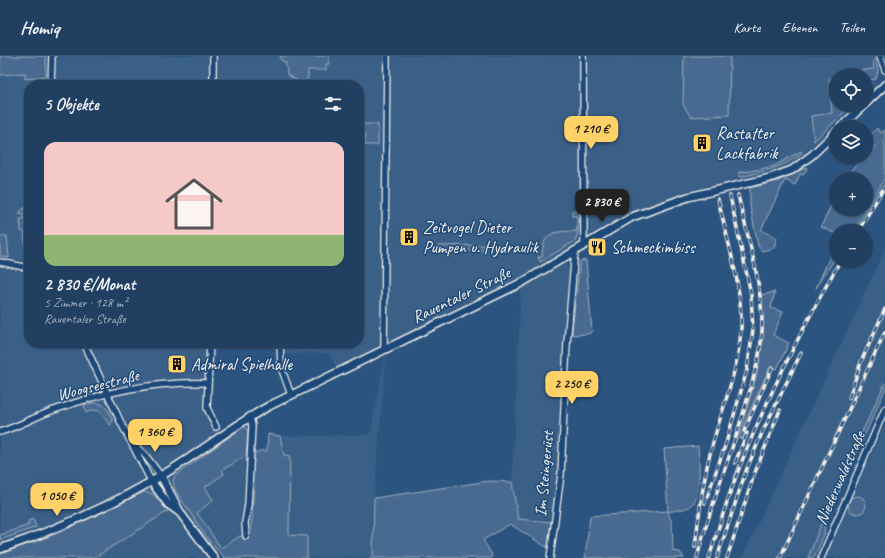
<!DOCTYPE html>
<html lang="de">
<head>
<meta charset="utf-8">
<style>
  body { margin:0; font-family:Caveat,sans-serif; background:#2d4a6a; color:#f1f3f6; height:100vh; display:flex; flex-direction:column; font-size:15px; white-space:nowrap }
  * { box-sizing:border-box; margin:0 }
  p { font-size:13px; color:#a2afbd }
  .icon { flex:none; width:22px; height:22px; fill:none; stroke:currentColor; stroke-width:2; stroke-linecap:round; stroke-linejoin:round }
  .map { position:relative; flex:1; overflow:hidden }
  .panel { position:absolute; left:24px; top:24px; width:340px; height:268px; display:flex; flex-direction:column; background:#213f61; border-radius:16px; box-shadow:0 1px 3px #0004,0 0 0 1px #3e5876 }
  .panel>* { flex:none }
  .fabs { position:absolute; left:829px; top:12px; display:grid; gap:8px }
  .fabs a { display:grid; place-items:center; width:44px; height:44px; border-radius:50%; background:#213f61; box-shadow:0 1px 3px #0004,0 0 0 1px #3e5876; font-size:20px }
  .price { position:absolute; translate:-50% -34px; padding:0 9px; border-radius:8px; background:#ffd166; color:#111; font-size:13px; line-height:26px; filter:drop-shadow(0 1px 2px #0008) }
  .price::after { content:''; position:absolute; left:50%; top:24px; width:12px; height:9px; margin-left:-6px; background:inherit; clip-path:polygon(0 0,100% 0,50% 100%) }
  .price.current { background:#222; color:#fff }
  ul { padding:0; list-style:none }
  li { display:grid; align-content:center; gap:8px; height:212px; padding:0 20px }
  li span { display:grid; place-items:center; height:124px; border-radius:12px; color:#555 }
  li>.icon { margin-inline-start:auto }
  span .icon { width:72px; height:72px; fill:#fffc; stroke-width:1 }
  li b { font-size:17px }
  h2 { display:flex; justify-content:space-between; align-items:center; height:48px; padding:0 20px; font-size:17px }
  header { display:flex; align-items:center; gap:24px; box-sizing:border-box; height:56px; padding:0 20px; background:#213f61; border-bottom:1px solid #3e5876 }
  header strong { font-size:19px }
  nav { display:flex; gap:22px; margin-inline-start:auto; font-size:14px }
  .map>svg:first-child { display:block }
  .built { fill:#3b6088 }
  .green { fill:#496b90; stroke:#9eaebc }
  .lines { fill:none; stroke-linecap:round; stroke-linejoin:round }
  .minor-casing { stroke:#f4f1e8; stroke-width:8 }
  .tertiary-casing { stroke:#f4f1e8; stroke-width:10 }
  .minor { stroke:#1f4a7a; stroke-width:5.5 }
  .tertiary { stroke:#1f4a7a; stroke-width:7 }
  .rail-casing { stroke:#f4f1e8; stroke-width:3.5 }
  .rail { stroke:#1f4a7a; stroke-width:2; stroke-dasharray:6; stroke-linecap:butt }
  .labels { text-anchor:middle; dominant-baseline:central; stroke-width:3; stroke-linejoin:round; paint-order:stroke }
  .poi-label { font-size:17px; fill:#f4f1e8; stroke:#1f4a7a; text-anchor:start }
  .street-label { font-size:17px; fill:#f4f1e8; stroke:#1f4a7a }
</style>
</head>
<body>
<header>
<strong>Homiq</strong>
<nav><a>Karte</a><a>Ebenen</a><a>Teilen</a></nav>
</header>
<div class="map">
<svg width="885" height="502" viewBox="0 0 885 502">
  <rect width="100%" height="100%" fill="#2c5481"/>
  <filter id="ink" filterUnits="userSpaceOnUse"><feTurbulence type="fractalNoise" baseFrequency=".025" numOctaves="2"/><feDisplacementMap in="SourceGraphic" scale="8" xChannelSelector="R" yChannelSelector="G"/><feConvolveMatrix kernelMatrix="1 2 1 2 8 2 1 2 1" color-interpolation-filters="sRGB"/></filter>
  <g filter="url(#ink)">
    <g class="built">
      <polygon points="0,0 46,0 45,29 29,29 29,206 0,200"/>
      <polygon points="56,0 875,0 879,18 872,33 866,39 866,19 836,19 836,49 856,49 810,93 793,107 773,116 687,137 626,160 521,223 337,312 329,297 281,298 281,287 359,287 359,29 55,29"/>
      <polygon points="885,193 885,327 831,442 808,502 742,502"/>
      <polygon points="564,208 568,211 570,215 556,436 551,466 518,463 512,426 521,234 497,244 386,300 374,442 373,501 307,502 307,480 289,480 290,400 284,399 280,380 370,379 385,300 493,245 520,233 560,209"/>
      <polygon points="0,211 29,217 29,287 80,287 103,337 77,343 49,353 0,374"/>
      <polygon points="87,287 209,287 205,352 208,360 220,379 157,419 109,335"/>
      <polygon points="105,342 153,421 75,460 44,473 0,488 0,378 53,356"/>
      <polygon points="252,359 255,371 251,427 254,427 251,476 248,482 240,480 213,498 159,423"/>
      <polygon points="885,369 885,502 826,502 825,500"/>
      <polygon points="155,426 209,502 0,502 0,493"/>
    </g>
    <g class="green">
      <polygon points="0,0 46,0 46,20 25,23 25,17 0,19"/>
      <polygon points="280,0 329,0 329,8 326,8 326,14 308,14 308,22 304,28 287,19 286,7 281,4"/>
      <polygon points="684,0 730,0 729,59 691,61 683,49"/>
      <polygon points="876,3 878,15 876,23 870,24 870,29 866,29 866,19 847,19 847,16 874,13 873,4"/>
      <polygon points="836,22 836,49 852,49 814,85 811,60 832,57 829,23"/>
      <polygon points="359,68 378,68 378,89 365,89 365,78 359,78"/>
      <polygon points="877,72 881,77 885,74 885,121 878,135 854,175 836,175 836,178 821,171 833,145 836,147 836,153 866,153 866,123 856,123 849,116 875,91 867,82"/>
      <path d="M 801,95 L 802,97 C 783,112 762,116 739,121 L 739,116 L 751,115 L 774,110 Z"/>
      <polygon points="807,111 806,115 802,119 800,118 795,129 785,124 761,174 777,182 774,192 762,195 758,190 750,150 750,132 778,125"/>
      <polygon points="25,151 25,155 29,155 29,206 27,206 24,176 21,175 20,163 24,163 24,158 19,157"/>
      <path d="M 572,155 L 579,155 L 578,176 L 575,185 L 540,206 L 538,201 L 542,201 C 543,174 554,176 577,175 L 577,160 L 572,160 Z"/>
      <polygon points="0,180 7,180 9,202 0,200"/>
      <polygon points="836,187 836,201 816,232"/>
      <polygon points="484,189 484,194 438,195 438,190"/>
      <polygon points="586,204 592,276 588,278 573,279 572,275 580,205"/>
      <path d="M 775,236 L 771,252 L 783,256 L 773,279 L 789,287 L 777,313 L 770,311 L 735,387 C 752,335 769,294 761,239 Z"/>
      <polygon points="885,327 885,334 825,468 824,479 814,502 808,502 831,442"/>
      <path d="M 93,347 C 105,346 108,354 113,364 L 110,369 L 100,355 L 92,354 L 86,357 L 84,349 Z"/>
      <polygon points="243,371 245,371 248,375 246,400 222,414 224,418 205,431 213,444 197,457 221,492 240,480 248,482 251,476 254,428 251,427 253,398 259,395 267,395 268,378 280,380 284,399 290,400 289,479 307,480 307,502 225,502 209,485 175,434 173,424 175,420"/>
      <path d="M 698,390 C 699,402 702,441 692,449 C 686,454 676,454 668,456 L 672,467 L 673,495 L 680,496 L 684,502 L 585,502 L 590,460 L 668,455 L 664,393 Z"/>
      <polygon points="489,425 512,426 518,463 551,466 548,492 510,468 483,484 492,499 491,502 369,502 373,501 374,442"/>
      <polygon points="144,436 153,438 168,455 94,502 0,502 0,498 56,478"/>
      <circle cx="857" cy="449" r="9"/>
      <polygon points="33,463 36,471 0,484 0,479 29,469 28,465"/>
    </g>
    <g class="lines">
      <g class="minor-casing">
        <g id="minor">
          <polyline points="583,0 584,188"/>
          <polyline points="880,0 885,14"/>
          <polyline points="51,29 52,0"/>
          <polyline points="213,29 213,0"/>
          <polyline points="0,206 29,212"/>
          <polyline points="84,287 121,367 151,425"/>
          <polyline points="210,287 207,352 216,371"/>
          <polyline points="280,287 281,311 291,339"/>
          <polyline points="384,294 387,0"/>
          <path d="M 0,376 C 20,370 38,359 57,353 C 104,336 157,325 208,327"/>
          <polyline points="134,389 145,399 161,420"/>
          <polyline points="246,480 245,467 248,449 252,370 250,360"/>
          <polyline points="550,502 561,418 567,287 575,194"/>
          <polyline points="821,502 885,353"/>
        </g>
      </g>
      <g class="tertiary-casing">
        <g id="tertiary">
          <polyline points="866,47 885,29"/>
          <polyline points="841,71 864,49"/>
          <polyline points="161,420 181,458 214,502"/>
          <polyline points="151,425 168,448 179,456"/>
          <path d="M 0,493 C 61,472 120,446 174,412 C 206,392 236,368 269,350 L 523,226 L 632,161 L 688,141 L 770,122 L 792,114 L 812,99 L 836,76"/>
        </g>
      </g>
      <use href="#minor" class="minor"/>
      <use href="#tertiary" class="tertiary"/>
      <g class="rail-casing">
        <g id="rail">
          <polyline points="858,175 885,130"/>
          <polyline points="849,342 861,306 885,253"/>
          <polyline points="741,382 772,312"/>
          <polyline points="735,407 747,377"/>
          <polyline points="705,447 726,387 747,314 753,274 751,238 730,140"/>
          <path d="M 695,491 C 699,460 702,428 710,398 C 720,357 738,317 741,274 C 743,232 727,184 718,143"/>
          <path d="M 697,502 C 710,451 730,402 745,351 C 752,326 761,300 762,274 C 763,229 748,183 738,139"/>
          <path d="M 709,502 C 719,471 728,440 740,410 C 768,339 803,271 840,205"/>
          <polyline points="717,502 746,415 762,377 801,297"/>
          <polyline points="727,502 754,419 780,354"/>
          <polyline points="780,502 885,276"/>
        </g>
      </g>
      <use href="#rail" class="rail"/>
    </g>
  </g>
  <defs>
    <g id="building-square" transform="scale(1)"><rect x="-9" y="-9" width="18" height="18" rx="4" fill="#ffd166" stroke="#1f4a7a"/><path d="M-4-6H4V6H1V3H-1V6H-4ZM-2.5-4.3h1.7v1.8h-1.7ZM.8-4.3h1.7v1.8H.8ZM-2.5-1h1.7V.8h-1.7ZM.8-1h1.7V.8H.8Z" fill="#111"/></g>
    <g id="restaurant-square" transform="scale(1)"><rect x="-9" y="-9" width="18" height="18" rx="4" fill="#ffd166" stroke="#1f4a7a"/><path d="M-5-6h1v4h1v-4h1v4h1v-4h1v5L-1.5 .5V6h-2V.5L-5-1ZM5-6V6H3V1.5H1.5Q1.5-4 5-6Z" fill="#111"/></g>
  </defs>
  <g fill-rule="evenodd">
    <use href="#building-square" x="702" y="87"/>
    <use href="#building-square" x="409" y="181"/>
    <use href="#restaurant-square" x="597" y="191"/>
    <use href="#building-square" x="177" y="308"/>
  </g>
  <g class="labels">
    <g class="poi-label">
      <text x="716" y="77">Rastatter<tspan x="716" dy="20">Lackfabrik</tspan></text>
      <text x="423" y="171">Zeitvogel Dieter<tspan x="423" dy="20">Pumpen u. Hydraulik</tspan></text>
      <text x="611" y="191">Schmeckimbiss</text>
      <text x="191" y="308">Admiral Spielhalle</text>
    </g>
    <g class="street-label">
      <text transform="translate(461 239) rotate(-26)">Rauentaler Straße</text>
      <text transform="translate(98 329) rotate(-14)">Woogseestraße</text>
      <text transform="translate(544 418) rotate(-85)">Im Steingerüst</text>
      <text transform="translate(840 422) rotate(-66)">Niederwaldstraße</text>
    </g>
  </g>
</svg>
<div class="fabs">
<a><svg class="icon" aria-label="locate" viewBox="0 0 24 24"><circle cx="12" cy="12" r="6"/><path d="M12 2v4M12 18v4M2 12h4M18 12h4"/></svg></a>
<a><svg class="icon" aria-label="layers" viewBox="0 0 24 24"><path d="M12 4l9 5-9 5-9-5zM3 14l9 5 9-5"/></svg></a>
<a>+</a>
<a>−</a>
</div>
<b class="price" style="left:591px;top:94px">1 210 €</b>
<b class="price current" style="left:602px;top:167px">2 830 €</b>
<b class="price" style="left:572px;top:349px">2 250 €</b>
<b class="price" style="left:155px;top:397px">1 360 €</b>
<b class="price" style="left:57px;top:461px">1 050 €</b>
<section class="panel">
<h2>5 Objekte<svg class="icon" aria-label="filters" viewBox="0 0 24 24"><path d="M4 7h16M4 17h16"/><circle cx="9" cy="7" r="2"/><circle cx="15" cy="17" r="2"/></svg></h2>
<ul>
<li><span style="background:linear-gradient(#f6c9c9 75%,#8fb573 0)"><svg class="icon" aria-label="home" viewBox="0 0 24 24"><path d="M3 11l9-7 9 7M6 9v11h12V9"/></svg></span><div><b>2 830 €/Monat</b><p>5 Zimmer · 128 m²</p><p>Rauentaler Straße</p></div></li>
</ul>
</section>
</div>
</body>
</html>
